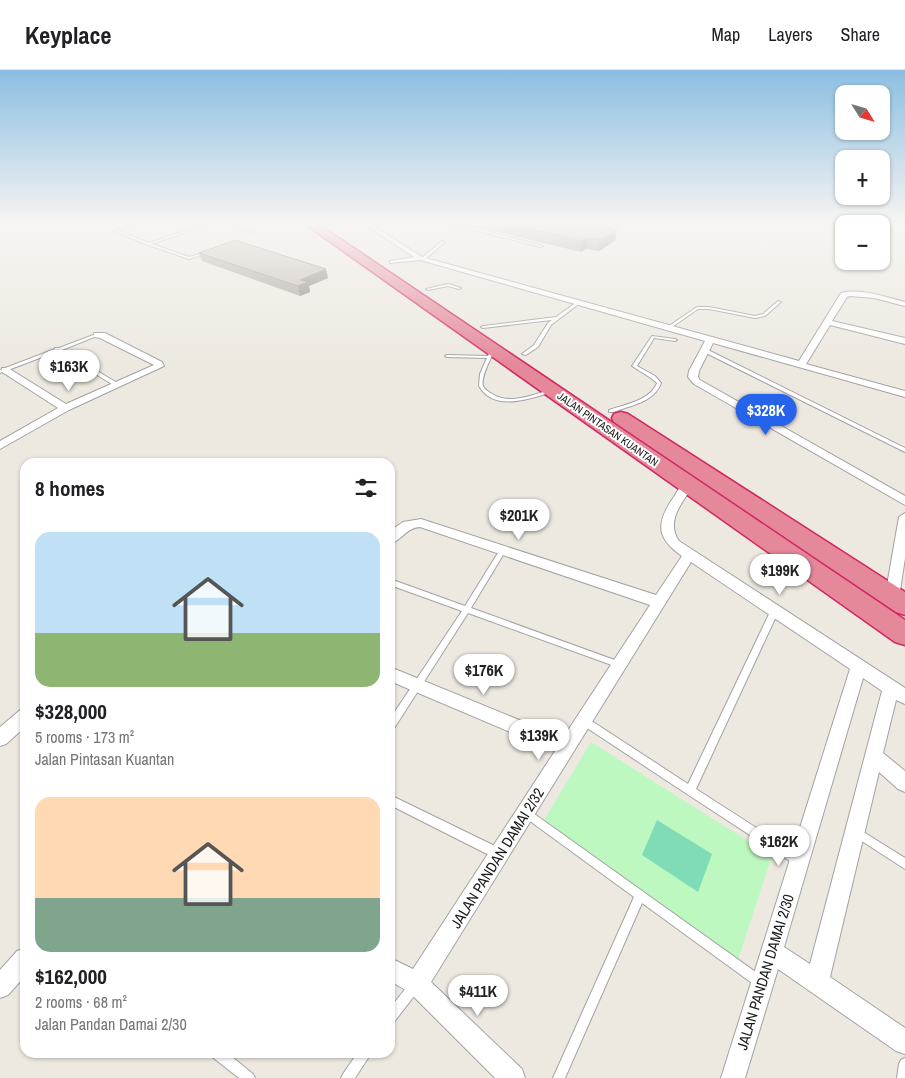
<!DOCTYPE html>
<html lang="en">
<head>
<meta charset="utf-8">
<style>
  body { margin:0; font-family:"Archivo Narrow",sans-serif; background:#f6f6f6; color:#202124; height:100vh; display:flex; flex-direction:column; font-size:19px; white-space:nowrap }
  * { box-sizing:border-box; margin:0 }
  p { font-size:16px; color:#757577 }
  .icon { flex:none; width:28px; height:28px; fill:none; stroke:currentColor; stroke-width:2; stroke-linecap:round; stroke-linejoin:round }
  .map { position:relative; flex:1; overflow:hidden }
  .panel { position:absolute; left:20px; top:388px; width:375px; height:600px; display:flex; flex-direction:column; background:#fff; border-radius:15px; box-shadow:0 1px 4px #0004 }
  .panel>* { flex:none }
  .needle { width:32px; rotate:127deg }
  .fabs { position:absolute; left:835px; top:15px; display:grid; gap:10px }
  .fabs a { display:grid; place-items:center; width:55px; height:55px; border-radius:10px; background:#fff; box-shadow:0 1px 4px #0004; font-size:25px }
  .price { position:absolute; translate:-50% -42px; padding:0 11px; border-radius:18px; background:#fff; color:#222; font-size:16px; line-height:32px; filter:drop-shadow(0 1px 2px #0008) }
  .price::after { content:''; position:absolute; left:50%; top:30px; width:15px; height:11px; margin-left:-8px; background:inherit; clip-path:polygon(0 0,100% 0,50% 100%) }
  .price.current { background:#2563eb; color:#fff }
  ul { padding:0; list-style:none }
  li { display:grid; align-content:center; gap:10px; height:265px; padding:0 15px }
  li span { display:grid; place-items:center; height:155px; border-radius:15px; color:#555 }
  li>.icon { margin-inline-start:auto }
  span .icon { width:90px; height:90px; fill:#fffc; stroke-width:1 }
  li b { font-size:21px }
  h2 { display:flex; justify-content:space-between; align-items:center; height:60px; padding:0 15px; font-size:21px }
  header { display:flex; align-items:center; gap:30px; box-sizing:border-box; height:70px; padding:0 25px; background:#fff; border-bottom:1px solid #e0e0e0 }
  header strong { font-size:24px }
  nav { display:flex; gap:28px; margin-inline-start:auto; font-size:18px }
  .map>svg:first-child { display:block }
  .park { fill:#bdf8c1 }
  .pitch { fill:#7fdcb7 }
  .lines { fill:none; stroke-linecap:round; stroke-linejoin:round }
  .lane-casing { stroke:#a2a2a2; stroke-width:2 }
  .street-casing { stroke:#a2a2a2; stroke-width:2 }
  .highway-casing { stroke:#d22663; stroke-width:3 }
  .lane { fill:#fff; fill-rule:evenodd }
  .street { fill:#fff; fill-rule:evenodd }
  .highway { fill:#e4889a; fill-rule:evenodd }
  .wall { fill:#a69e97 }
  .shaded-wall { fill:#87817b }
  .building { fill:#c1b8b0; stroke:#87817b }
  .labels { text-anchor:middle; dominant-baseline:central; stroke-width:4; stroke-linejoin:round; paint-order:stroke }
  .far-street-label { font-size:11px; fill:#1b1b1b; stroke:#fff }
  .near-street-label { font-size:15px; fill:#1b1b1b; stroke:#fff }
</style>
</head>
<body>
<header>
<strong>Keyplace</strong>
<nav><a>Map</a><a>Layers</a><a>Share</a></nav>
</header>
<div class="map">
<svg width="905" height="1008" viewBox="0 0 905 1008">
  <rect width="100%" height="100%" fill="#ede9e1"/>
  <polygon class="park" points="591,672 772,786 738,890 544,750"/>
  <polygon class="pitch" points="657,750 712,784 698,822 642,785"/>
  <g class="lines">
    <g class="lane-casing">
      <g id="lane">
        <polygon points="134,154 139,154 118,161 149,173 205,154 210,154 152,174 189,187 209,181 211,182 189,189 148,175 113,161"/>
        <polygon points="228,154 232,154 253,162 250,163"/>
        <polygon points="437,154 447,154 470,157 543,176 541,177 470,159"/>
        <polygon points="442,171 445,172 424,190 422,190 422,188"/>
        <polygon points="448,214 461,218 459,219 448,216 428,220 426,219"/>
        <polygon points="778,231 781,232 765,246 755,248 709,239 698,239 669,259 666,258 697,237 709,237 755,246 763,244"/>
        <polygon points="577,232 580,233 551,255 538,277 526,285 522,284 534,275 548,253 552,250 483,258 481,257 483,256 556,247"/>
        <polygon points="96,264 99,265 62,280 119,314 119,316 115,316 58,281 0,303 0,300 55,279 55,278 59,278"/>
        <path d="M 652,266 L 675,269 L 677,270 L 675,271 L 654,268 L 637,296 L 655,306 L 661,313 C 655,332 629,336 613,342 L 609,342 L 609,340 C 624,335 651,330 657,313 L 651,308 L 632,296 Z"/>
        <path d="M 491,278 L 495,279 C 492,287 480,307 483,316 C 485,320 489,322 492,324 C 510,335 532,325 550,320 L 552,321 L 552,322 C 529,329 494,342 479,316 L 480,304 L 487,288 L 447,287 L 445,286 L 447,285 L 488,286 Z"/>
        <polygon points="704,280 708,280 905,378 905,382 704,282"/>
        <polygon points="501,478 505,478 506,480 471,538 623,593 624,595 623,597 620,598 468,543 393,660 390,661 390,649 462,541 390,515 390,509 465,536"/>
        <polygon points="775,537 778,538 779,540 696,719 803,788 804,792 803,796 799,797 687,724 581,654 580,651 581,648 584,647 587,648 688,714 771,540 772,538"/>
        <polygon points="390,725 501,779 502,783 501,787 497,788 493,787 390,735"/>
        <polygon points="526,738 764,908 766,912 764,916 760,918 756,916 642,833 565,1008 553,1008 634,827 523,746 521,743 523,740"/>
        <polygon points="857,758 905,788 905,799 854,766 852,763 854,760"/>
        <polygon points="414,911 418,913 420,917 418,921 394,952 390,954 390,938 410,913"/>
        <polygon points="209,982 226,982 253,1004 255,1008 239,1008 211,986"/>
        <polygon points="358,982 372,982 355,1008 341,1008 343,1004"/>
        <polygon points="905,988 905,1008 897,1008 899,994 901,990"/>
      </g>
    </g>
    <g class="street-casing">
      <g id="street">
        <path d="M 364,154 L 371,154 L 422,187 L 799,291 L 841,223 C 862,218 885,227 905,232 L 905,236 L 874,228 L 850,226 L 847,227 L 832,251 L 905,268 L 905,274 L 830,255 L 806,294 L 905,321 L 905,327 L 713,273 L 699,301 L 698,307 L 700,310 L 905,426 L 905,435 L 694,314 L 688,307 L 689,301 L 705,271 L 420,190 L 390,193 L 390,191 L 414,187 Z"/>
        <polygon points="94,263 105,263 162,292 164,296 69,340 0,379 0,371 58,338 2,302 2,298 8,298 66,334 154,295 100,268 94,267"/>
        <path d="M 688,411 L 694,415 C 683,431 665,451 679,471 L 905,618 L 905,634 L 896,630 L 883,683 L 905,701 L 905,722 L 898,719 L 879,702 L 830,907 L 905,958 L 905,984 L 896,981 L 778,899 L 745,1008 L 721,1008 L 850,599 L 691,492 L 431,912 L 522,999 L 525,1008 L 495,1008 L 409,922 L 390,911 L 390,888 L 413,899 L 555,681 L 390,611 L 390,597 L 563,668 L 650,535 L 420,457 C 406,458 402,470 390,474 L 390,461 L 403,452 L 421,449 L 656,525 L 682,486 C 654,467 657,451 675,425 C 678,420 682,413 688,411 ZM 863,608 L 882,621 L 810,894 L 784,877 Z"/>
        <polygon points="905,443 905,488 899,527 897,531 892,532 887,531 885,527 899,447"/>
        <polygon points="25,638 25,657 6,674 0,676 0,657 19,641"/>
        <polygon points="25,878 25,906 8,925 0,928 0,900 17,881"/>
      </g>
    </g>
    <g class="highway-casing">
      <g id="highway">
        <polygon points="305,154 318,154 905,550 905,575 895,572"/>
        <polygon points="621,342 628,344 905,522 905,545 896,542 614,352 612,348 614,344"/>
      </g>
    </g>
    <use href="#lane" class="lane"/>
    <use href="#street" class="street"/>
    <use href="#highway" class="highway"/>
  </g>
  <g class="wall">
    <polygon points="464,154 589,154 617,160 615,171 599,181 586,179 581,182"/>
    <polygon points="199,183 328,208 309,216 310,222 300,226 202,191"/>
  </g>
  <g class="shaded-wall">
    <polygon points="617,160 615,171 599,181 600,170"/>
    <polygon points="588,168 586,179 581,182 582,171"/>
    <polygon points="326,199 328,208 309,216 310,222 300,226 298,216 300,210"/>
  </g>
  <g class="building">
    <polygon points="510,154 589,154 617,160 600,170 588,168 582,171"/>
    <polygon points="235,170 326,199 300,210 308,212 298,216 199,183"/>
  </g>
  <linearGradient id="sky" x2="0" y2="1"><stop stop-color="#8bbee2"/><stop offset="0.52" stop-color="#f7f5f2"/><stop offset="1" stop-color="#f7f5f2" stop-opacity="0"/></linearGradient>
  <rect width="905" height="295" fill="url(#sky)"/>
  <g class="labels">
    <g class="far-street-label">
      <text transform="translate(608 359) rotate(35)">JALAN PINTASAN KUANTAN</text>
    </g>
    <g class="near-street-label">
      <text transform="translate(497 788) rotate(-58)">JALAN PANDAN DAMAI 2/32</text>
      <text transform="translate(765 902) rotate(-73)">JALAN PANDAN DAMAI 2/30</text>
    </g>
  </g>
</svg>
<div class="fabs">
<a><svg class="needle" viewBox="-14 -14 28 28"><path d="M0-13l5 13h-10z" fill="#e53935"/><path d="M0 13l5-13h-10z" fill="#757577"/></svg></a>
<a>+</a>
<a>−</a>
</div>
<b class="price" style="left:69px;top:322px">$163K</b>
<b class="price current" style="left:766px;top:366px">$328K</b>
<b class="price" style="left:519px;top:471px">$201K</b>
<b class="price" style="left:780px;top:526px">$199K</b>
<b class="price" style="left:484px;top:626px">$176K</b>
<b class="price" style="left:539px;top:691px">$139K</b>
<b class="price" style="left:779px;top:797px">$162K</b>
<b class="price" style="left:478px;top:947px">$411K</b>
<section class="panel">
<h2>8 homes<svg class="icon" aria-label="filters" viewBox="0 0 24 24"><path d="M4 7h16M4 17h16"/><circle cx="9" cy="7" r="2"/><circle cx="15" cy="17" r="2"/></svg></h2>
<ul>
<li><span style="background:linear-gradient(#bfe0f5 65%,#8fb573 0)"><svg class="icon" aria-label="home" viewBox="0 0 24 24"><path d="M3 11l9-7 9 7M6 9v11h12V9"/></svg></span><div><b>$328,000</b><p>5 rooms · 173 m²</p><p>Jalan Pintasan Kuantan</p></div></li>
<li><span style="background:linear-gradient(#ffd9b3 65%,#7fa58c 0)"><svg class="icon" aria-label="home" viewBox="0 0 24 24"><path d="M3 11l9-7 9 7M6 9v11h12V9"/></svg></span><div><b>$162,000</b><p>2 rooms · 68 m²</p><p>Jalan Pandan Damai 2/30</p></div></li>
</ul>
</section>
</div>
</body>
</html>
